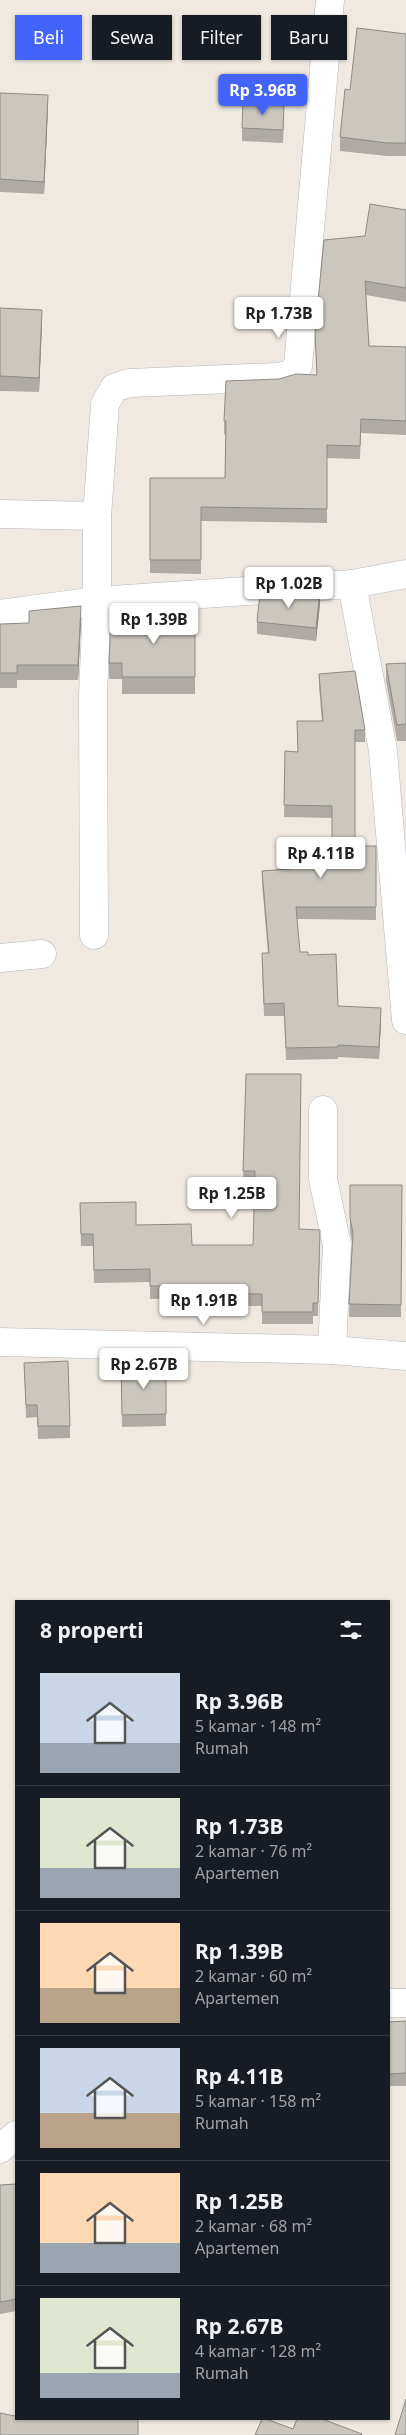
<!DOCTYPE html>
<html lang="id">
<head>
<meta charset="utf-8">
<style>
  body { margin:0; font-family:"Noto Sans",sans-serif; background:#20242c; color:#f1f3f6; height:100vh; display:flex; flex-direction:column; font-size:19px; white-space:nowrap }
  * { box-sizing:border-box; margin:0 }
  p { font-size:16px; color:#9ea1a6 }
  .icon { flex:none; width:28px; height:28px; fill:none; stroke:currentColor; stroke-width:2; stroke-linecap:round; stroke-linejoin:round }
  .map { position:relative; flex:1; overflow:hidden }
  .sheet { position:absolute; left:15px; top:1600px; width:375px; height:820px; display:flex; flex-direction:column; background:#171b24; border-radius:0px; box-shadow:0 1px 4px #0004 }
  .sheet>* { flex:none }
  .guide { position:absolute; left:15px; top:15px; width:376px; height:45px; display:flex; gap:10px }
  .price { position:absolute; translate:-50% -42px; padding:0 11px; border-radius:5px; background:#fff; color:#222; font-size:16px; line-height:32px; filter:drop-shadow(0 1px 2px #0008) }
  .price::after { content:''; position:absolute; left:50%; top:30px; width:15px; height:11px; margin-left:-8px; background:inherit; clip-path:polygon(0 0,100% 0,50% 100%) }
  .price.active { background:#4264fb; color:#fff }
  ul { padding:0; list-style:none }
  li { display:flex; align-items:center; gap:15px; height:125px; padding:0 25px }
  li+li { border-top:1px solid #363941 }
  li span { display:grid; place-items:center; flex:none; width:140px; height:100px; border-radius:0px; color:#555 }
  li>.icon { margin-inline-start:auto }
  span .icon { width:60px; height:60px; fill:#fffc; stroke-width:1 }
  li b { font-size:21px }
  h2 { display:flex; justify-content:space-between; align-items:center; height:60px; padding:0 25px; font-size:21px }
  .chip { padding:0 18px; border-radius:0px; background:#171b24; box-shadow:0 1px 4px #0004; font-size:18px; line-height:45px }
  .chip.active { background:#4264fb; color:#fff }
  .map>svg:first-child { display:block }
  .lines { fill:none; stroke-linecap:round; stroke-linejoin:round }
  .minor-casing { stroke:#b4b7c1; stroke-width:29 }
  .minor { stroke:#fff; stroke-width:28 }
  .wall { fill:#afaba4 }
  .shaded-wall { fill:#8e8b86 }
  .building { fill:#cbc7bf; stroke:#8e8b86 }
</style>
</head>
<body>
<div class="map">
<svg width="406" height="2435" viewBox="0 0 406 2435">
  <rect width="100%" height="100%" fill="#efe9e1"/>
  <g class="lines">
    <g class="minor-casing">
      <g id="minor">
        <polyline points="0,514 97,516 97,601 352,584 406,574"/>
        <polyline points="97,516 105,404 114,388 129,383 278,377 290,374 298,366 330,0"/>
        <polyline points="352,584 383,751 406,1020"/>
        <polyline points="0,614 97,601 93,695 94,935"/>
        <polyline points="0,958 42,954"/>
        <polyline points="323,1110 323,1179 337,1245 332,1350"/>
        <polyline points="0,1342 332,1350 406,1356"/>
        <polyline points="389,2003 406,2003"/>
        <polyline points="0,2149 16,2135"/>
      </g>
    </g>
    <use href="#minor" class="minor"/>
  </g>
  <g class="wall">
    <polygon points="406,34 406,156 387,156 340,151 340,137 350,90"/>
    <polygon points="0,93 48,107 44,194 0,192"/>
    <polygon points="284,116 283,143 242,141 242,128"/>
    <polygon points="406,210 406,302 366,295 369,346 406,347 406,435 361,433 360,459 327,458 327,523 201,521 201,574 150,573 150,478 225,478 226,435 224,434 224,421 279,379 317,375 315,333 365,236"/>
    <polygon points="0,308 42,324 39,392 0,391"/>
    <polygon points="320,604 316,641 257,634 257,622"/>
    <polygon points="195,614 195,694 122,694 122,679 109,679 109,663"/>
    <polygon points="81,621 78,680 17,680 17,688 0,688 0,624"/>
    <polygon points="406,663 406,741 397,741 386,681 386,664"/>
    <polygon points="319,674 365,730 365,742 355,742 355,846 376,846 376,920 297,919 300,952 308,955 338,1006 381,1021 379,1059 338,1057 338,1059 286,1060 284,1016 264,1016 262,965 268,953 262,883 262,871 301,868 301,856 332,855 332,818 284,817 285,751 298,752 322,721 319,686"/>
    <polygon points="246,1074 299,1229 320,1243 318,1316 313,1316 313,1324 262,1324 262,1306 208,1306 208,1298 150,1299 150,1282 94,1283 93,1246 81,1246 80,1203 136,1225 192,1245 253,1245 255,1183 243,1183"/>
    <polygon points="350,1185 402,1185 401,1317 349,1317 352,1243 350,1230"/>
    <polygon points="24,1363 70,1426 70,1438 38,1439 37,1417 26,1418"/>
    <polygon points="166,1365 166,1426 122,1427 121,1366"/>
    <polygon points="406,2021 406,2086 389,2086 389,2022"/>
    <polygon points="16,2184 16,2311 0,2314 0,2185"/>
  </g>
  <g class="shaded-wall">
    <polygon points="48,95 48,107 44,194 44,182"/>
    <polygon points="42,310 42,324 39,392 39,378"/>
    <polygon points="320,591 320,604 316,641 316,628"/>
    <polygon points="81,606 81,621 78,680 78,665"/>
    <polygon points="381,1008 381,1021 379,1059 379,1047"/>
  </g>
  <g class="building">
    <polygon points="357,28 406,34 406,143 387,143 340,137 345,89 350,90"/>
    <polygon points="0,93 48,95 44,182 0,179"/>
    <polygon points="243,102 284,104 283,130 242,128"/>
    <polygon points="370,204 406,210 406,288 365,281 369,346 406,347 406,421 361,419 360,446 327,445 327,509 201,507 201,560 150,560 150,478 225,478 226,421 224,421 226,381 279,379 296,374 317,375 315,333 324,240 365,236"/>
    <polygon points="0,308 42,310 39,378 0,376"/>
    <polygon points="320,591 316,628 257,622 260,593"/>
    <polygon points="81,606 78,665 17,665 17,673 0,673 0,624 29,623 29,611"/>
    <polygon points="111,614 195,614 195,677 122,677 122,663 109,663"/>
    <polygon points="406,663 406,724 397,725 386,664"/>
    <polygon points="355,671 365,730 355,730 355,846 376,846 376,907 296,907 300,952 308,952 308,955 336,954 338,1006 381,1008 379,1047 338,1045 338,1047 286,1048 284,1003 264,1004 262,953 269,953 262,871 302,868 301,856 332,855 332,806 284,805 285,751 298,752 297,721 323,721 319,674"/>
    <polygon points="246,1074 301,1074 299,1229 320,1230 318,1303 313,1303 313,1312 262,1312 262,1294 208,1293 208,1286 150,1286 150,1269 94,1270 93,1234 81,1234 80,1203 136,1202 136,1225 191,1224 192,1245 253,1245 255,1171 243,1171"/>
    <polygon points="350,1185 402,1185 401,1305 349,1304 353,1233 350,1218"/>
    <polygon points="68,1361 70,1426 38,1426 37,1405 26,1405 24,1363"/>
    <polygon points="166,1365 166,1414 122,1415 121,1366"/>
    <polygon points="406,2021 406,2073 389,2074 389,2022"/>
    <polygon points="16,2184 16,2299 0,2302 0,2185"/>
    <polygon points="406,2399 406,2435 395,2435"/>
    <polygon points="16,2411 16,2419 138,2419 138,2435 0,2435 0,2413 15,2416"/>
    <polygon points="262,2419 266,2419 293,2429 297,2419 322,2419 362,2434 361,2435 255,2435"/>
  </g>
</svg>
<b class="price active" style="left:263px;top:116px">Rp 3.96B</b>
<b class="price" style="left:279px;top:339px">Rp 1.73B</b>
<b class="price" style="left:289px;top:609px">Rp 1.02B</b>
<b class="price" style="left:154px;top:645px">Rp 1.39B</b>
<b class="price" style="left:321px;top:879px">Rp 4.11B</b>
<b class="price" style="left:232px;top:1219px">Rp 1.25B</b>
<b class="price" style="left:204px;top:1326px">Rp 1.91B</b>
<b class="price" style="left:144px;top:1390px">Rp 2.67B</b>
<div class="guide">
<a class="chip active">Beli</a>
<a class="chip">Sewa</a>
<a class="chip">Filter</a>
<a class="chip">Baru</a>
</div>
<section class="sheet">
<h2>8 properti<svg class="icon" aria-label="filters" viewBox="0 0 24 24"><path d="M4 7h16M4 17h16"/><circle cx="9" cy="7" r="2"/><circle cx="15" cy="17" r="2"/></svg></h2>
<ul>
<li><span style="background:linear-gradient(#c9d6e8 70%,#9aa5b1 0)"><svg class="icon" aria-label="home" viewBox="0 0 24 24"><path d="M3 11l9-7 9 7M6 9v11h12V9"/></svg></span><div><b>Rp 3.96B</b><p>5 kamar · 148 m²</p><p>Rumah</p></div></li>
<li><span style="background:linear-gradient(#dfe7d0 70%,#9aa5b1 0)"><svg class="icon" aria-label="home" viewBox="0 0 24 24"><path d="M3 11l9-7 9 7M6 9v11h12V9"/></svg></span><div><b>Rp 1.73B</b><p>2 kamar · 76 m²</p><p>Apartemen</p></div></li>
<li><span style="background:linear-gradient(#ffd9b3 65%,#b9a48a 0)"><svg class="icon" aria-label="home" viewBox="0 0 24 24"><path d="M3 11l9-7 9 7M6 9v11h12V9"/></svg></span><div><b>Rp 1.39B</b><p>2 kamar · 60 m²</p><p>Apartemen</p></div></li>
<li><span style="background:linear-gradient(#c9d6e8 65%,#b9a48a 0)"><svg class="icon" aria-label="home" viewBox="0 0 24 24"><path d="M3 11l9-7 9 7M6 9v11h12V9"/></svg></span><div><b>Rp 4.11B</b><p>5 kamar · 158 m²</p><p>Rumah</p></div></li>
<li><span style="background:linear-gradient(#ffd9b3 70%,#9aa5b1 0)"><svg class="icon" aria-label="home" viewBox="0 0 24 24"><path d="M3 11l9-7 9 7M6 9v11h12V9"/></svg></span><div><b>Rp 1.25B</b><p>2 kamar · 68 m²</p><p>Apartemen</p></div></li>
<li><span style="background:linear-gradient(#dfe7d0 75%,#9aa5b1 0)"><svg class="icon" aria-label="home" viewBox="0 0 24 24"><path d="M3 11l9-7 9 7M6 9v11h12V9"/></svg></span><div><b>Rp 2.67B</b><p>4 kamar · 128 m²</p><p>Rumah</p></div></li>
</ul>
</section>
</div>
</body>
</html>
